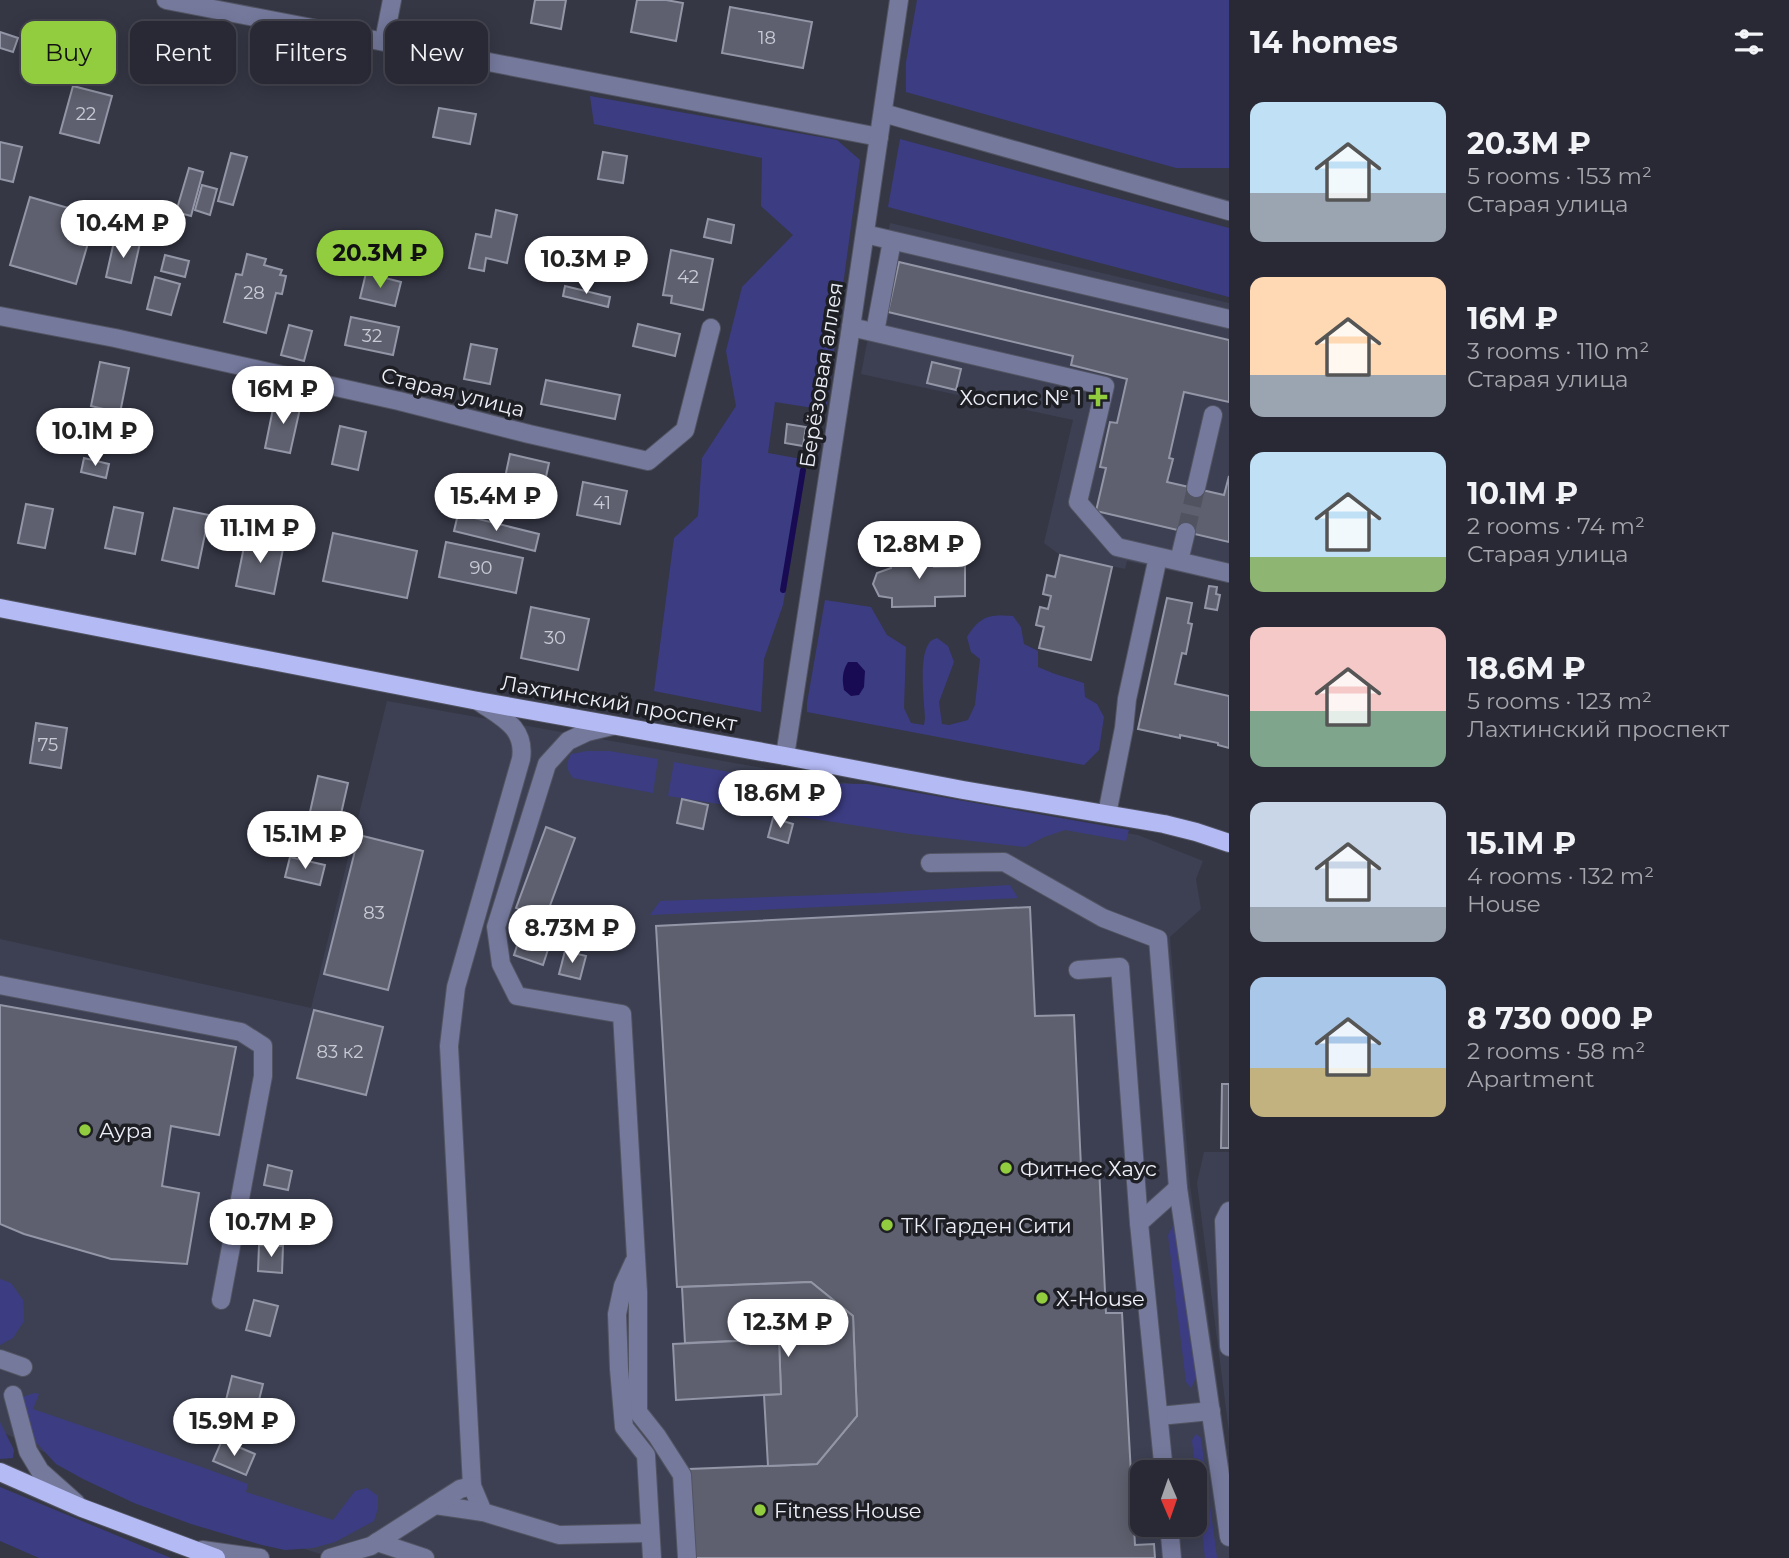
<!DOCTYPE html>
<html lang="en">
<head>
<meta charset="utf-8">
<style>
  body { margin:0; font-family:Montserrat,sans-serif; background:#343540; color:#f1f3f6; height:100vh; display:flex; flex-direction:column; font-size:26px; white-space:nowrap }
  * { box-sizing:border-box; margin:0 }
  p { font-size:23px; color:#a5a6ac }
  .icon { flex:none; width:38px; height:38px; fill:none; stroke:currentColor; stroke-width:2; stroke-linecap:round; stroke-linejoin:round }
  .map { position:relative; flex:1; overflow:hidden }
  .details { display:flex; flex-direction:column; background:#282934; width:560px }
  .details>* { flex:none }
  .guide { position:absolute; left:21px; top:21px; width:665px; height:63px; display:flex; gap:14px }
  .needle { width:46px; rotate:178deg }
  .buttons { position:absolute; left:1130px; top:1460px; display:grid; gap:14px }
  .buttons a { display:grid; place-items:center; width:77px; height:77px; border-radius:14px; background:#282934; box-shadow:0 4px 18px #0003,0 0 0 2px #44454f; font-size:35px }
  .price { position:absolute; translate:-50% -60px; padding:0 16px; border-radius:24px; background:#fff; color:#222; font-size:23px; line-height:46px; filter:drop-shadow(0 2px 4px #0008) }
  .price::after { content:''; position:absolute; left:50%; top:42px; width:21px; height:16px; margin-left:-10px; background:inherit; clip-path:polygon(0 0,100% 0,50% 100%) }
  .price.current { background:#92cd3f; color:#111 }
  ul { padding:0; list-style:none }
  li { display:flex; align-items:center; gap:21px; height:175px; padding:0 21px }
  li span { display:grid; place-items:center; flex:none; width:196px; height:140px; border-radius:14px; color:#555 }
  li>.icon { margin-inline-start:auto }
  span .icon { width:84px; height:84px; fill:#fffc; stroke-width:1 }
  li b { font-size:30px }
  h2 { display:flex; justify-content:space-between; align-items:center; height:84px; padding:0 21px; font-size:30px }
  .chip { padding:0 24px; border-radius:14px; background:#282934; box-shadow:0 4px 18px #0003,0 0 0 2px #44454f; font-size:24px; line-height:63px }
  .chip.current { background:#92cd3f; color:#111 }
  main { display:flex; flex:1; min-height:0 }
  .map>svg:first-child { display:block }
  .built { fill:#3d4053; fill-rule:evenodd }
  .green { fill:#3c3c83 }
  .water { fill:#180b53 }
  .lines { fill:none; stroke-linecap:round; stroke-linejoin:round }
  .stream { stroke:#180b53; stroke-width:6 }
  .building { fill:#5e606f; stroke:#9396a6; stroke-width:2 }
  .minor-tunnel { stroke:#515360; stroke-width:18; stroke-dasharray:18 9; stroke-linecap:butt }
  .minor-casing { stroke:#525462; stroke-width:20 }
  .major-casing { stroke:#525462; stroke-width:20 }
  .minor { stroke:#75799c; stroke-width:18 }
  .major { stroke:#b4baf4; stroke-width:18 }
  .poi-dot { fill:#92cd3f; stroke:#1e1f25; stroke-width:2.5 }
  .labels { text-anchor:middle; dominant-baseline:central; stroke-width:7; stroke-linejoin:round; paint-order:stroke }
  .number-label { font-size:18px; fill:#c9cbd6 }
  .street-label { font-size:21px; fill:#edeff8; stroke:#1e1f25 }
  .poi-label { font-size:21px; fill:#edeff8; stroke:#1e1f25; text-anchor:start }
</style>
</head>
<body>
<main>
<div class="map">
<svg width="1229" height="1558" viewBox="0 0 1229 1558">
  <rect width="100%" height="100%" fill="#353745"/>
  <g class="built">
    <polygon points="890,223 1229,303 1229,583 1127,561 1125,569 1060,555 1044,543 1073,420 861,374"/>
    <path d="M 387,701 L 1138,835 L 1203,861 L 1196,879 L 1201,909 L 1170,937 L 1190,1185 L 1229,1468 L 1229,1558 L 333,1558 L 137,1496 L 0,1431 L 0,939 L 311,1008 ZM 1143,1472 L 1195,1472 L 1195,1524 L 1143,1524 Z"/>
    <polygon points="1204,1152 1229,1152 1229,1432 1197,1183"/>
  </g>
  <g class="green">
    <polygon points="917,0 1229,0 1229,168 1176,168 906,92 906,62"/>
    <polygon points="590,96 837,140 860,160 826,410 775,402 768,453 807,460 783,605 764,659 761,712 654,691 674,538 698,516 702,458 736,406 726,351 742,287 793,235 761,206 762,158 594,124"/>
    <polygon points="900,139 1229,228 1229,297 888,207"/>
    <path d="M 825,600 L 871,607 L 887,635 L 906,647 L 904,708 L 911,723 L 924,725 L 925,718 C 924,701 919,659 928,645 C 931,640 932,640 937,638 L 948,646 L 954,662 L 939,702 L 942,724 L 949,725 L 968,720 L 975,705 L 980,659 L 971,652 L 967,637 C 980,616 989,614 1013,616 L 1021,627 L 1024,644 L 1038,651 L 1038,667 L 1055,674 L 1084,683 L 1085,697 L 1097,704 L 1104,717 L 1099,750 L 1084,765 L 807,712 L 807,703 Z"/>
    <path d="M 587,751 L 609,751 L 658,759 L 653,793 L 573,778 C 566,769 566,764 571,754 Z"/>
    <polygon points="674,762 791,783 867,784 1129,830 1126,841 1065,830 1044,837 1025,847 910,834 668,796"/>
    <polygon points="1010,885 1018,898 650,915 660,901 875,893"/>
    <polygon points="1173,1226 1178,1233 1196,1378 1191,1388 1186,1382 1168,1235"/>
    <polygon points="0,1279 11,1283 23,1300 24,1321 13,1338 0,1345"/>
    <polygon points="35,1393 39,1394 33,1409 196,1465 248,1484 246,1492 333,1520 355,1491 367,1488 378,1496 378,1508 374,1521 335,1542 313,1548 285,1550 262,1545 191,1524 134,1503 83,1479 56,1464 34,1440 20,1401 25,1396"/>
    <polygon points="0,1422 14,1450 13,1458 0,1459"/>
    <polygon points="1196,1434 1201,1438 1217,1558 1205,1558 1192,1440"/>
    <polygon points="0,1487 171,1558 39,1558 0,1541"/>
  </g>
  <path class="water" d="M 848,662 L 857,662 L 865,671 L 864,687 L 859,695 L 851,696 L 844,690 C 842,679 842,672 848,662 Z"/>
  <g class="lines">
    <polyline class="stream" points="783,590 803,470"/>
  </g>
  <g class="building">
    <polygon points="535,0 566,0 561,29 531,23"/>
    <polygon points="637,0 666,0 683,3 676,41 631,32"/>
    <polygon points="730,7 812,22 803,68 722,53"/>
    <polygon points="0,32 18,38 13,52 0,48"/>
    <polygon points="73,86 112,96 99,143 60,133"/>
    <polygon points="439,108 476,114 470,144 433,137"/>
    <polygon points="0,142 22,147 13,182 0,179"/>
    <polygon points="603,152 627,156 623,183 598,179"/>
    <polygon points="231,153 247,157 233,205 218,201"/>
    <polygon points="189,168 203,172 191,216 176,212"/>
    <polygon points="202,185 217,189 210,215 195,210"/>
    <polygon points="30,197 96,216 76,284 10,265"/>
    <polygon points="496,210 517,215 507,263 486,258 484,271 469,268 476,234 491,237"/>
    <polygon points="708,219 734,225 731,243 704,237"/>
    <polygon points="115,237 140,243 131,283 106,277"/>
    <polygon points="671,250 713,259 703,310 671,303 672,296 663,295"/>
    <polygon points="247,254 266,259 264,265 282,270 280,275 286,276 282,294 276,293 266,333 224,322 236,274 242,275"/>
    <polygon points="165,255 189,261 185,277 161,271"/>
    <polygon points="899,262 1229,340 1229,402 1184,392 1169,458 1173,459 1167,482 1224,495 1229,476 1229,542 1096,511 1106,468 1100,467 1110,422 1117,423 1127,379 1071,365 1073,356 888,312"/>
    <polygon points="366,273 401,282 395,306 360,298"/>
    <polygon points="155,277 180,284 171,315 147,309"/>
    <polygon points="565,286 610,297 608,307 563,296"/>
    <polygon points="351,317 399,327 393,355 345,345"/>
    <polygon points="638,324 680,334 675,356 633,346"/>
    <polygon points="289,325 312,331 304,361 281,355"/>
    <polygon points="471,344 497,349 490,384 464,379"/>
    <polygon points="100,362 129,368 120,413 91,406"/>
    <polygon points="932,362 961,369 956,390 927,383"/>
    <polygon points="546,380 620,395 615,419 541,404"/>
    <polygon points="275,399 301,404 290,453 265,448"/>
    <polygon points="787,424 806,427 803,446 785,443"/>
    <polygon points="340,426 366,432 358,470 332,464"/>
    <polygon points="510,454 549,463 542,495 503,487"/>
    <polygon points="84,458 109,464 106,478 81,472"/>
    <polygon points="583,482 627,491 620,524 577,515"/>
    <polygon points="26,504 53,509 45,548 18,543"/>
    <polygon points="114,507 143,513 135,554 105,548"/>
    <polygon points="174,508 209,515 198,568 162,560"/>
    <polygon points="458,514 539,534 535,551 454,531"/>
    <polygon points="333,533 417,551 407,598 323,581"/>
    <polygon points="246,537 284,544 274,594 236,586"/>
    <polygon points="446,542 523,558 516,593 439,577"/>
    <polygon points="933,554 934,567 965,566 965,596 935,597 935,606 892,607 892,598 879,596 873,584 877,573 891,568 890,556"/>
    <polygon points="1060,555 1112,567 1091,660 1039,648 1044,627 1036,625 1040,607 1048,609 1051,596 1043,594 1047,575 1055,577"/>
    <polygon points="1209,586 1217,587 1216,594 1220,595 1217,610 1205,608"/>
    <polygon points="1167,598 1192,603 1188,623 1192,624 1186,654 1182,653 1175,684 1229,696 1229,748 1218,745 1218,743 1180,735 1180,738 1138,729"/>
    <polygon points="531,607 589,619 578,670 521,658"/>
    <polygon points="36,723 67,728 61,768 30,763"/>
    <polygon points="318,776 348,783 336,836 306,830"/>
    <polygon points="682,799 708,805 703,829 677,823"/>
    <polygon points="773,818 793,824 788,843 768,837"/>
    <polygon points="546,827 575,838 545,919 516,908"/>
    <polygon points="359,835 423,851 388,990 324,974"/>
    <polygon points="290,857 325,865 320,885 285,877"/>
    <polygon points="1030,907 1035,1016 1074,1015 1081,1167 1099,1167 1106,1313 1122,1313 1135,1545 1154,1544 1155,1558 693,1558 689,1469 817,1464 857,1416 853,1316 811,1282 677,1287 656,926"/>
    <polygon points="524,924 553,934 543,965 514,955"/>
    <polygon points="565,951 586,956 580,979 559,974"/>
    <polygon points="0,1005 236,1047 219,1135 171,1126 162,1186 199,1193 187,1264 111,1259 24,1234 0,1224"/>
    <polygon points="314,1010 383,1027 366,1095 297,1078"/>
    <polygon points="1222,1084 1229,1084 1229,1148 1221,1148"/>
    <polygon points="268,1165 292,1171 288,1190 264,1185"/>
    <polygon points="257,1205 290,1208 287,1235 254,1232"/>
    <polygon points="259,1245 283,1246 282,1273 258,1271"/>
    <polygon points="811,1282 853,1316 857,1416 817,1464 768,1466 764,1395 781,1394 779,1339 685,1343 682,1287"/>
    <polygon points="254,1300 278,1306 270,1336 246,1330"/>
    <polygon points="779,1339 781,1394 676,1400 673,1344"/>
    <polygon points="232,1376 263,1384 257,1408 226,1400"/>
    <polygon points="228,1404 264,1414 259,1433 223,1422"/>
    <polygon points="222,1440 255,1454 246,1475 213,1461"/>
  </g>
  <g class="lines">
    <polyline class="minor-tunnel" points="1186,532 1196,488"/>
    <g class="minor-casing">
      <g id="minor">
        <polyline points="166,0 879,137"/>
        <polyline points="384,41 392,0"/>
        <polyline points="883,113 1229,211"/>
        <polyline points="865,234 1229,319"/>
        <polyline points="0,316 115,338 399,401 529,434 648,461 685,430 711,328"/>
        <polyline points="851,327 1105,386 1078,502 1117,547 1229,573"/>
        <polyline points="875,332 892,241"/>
        <polyline points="1196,488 1213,415"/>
        <polyline points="1179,561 1186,532"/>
        <path d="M 478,701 C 501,717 526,727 521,759 L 456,987 L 449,1046 L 472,1486 L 483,1512 L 559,1535 L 650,1533"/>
        <polyline points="612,726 587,732 568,741 547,764 496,927 501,964 517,996 622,1014 638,1292 638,1412 657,1436 682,1475 687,1558"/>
        <polyline points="785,756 851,327 899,0"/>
        <polyline points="1107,814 1124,728 1127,699 1158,557"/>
        <polyline points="930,863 1004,862 1103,918 1158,939 1178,1188 1229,1537"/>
        <polyline points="1078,970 1120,967 1139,1223"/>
        <polyline points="0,985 241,1032 263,1046 263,1076 221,1300"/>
        <polyline points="1229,1211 1224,1221 1229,1347"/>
        <polyline points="634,1262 623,1286 617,1314 619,1369 624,1427 646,1455 652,1558"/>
        <polyline points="0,1359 23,1367"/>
        <polyline points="13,1395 28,1451 40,1471 76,1503"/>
        <polyline points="1159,1416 1211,1411"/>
        <polyline points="1164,1472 1139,1223 1178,1188"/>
        <polyline points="435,1505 483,1512"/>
        <polyline points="1169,1524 1172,1558"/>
        <polyline points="377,1542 425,1558"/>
        <polyline points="202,1550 260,1558"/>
        <polyline points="330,1558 371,1546 460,1489 472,1486"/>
      </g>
    </g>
    <g class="major-casing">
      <g id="major">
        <polyline points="0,608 478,701 785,756 963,790 1164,824 1196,832 1229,843"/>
        <polyline points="0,1472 82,1508 216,1558"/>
      </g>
    </g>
    <use href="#minor" class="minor"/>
    <use href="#major" class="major"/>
  </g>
  <g class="poi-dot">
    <path d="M1094.5 386.5h7v7h7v7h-7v7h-7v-7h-7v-7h7z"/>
    <circle cx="85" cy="1130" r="7"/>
    <circle cx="1006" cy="1168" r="7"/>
    <circle cx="887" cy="1225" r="7"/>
    <circle cx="1042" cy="1298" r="7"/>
    <circle cx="760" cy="1510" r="7"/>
  </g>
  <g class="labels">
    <g class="number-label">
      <text x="767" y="38">18</text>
      <text x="86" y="114">22</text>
      <text x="688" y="277">42</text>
      <text x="254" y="293">28</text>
      <text x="372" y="336">32</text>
      <text x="602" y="503">41</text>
      <text x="481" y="568">90</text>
      <text x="555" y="638">30</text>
      <text x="48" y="745">75</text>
      <text x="374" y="913">83</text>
      <text x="340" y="1052">83 к2</text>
    </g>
    <g class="street-label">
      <text transform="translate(821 375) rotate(-81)">Берёзовая аллея</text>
      <text transform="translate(453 392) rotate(14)">Старая улица</text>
      <text transform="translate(619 703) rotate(10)">Лахтинский проспект</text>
    </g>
    <g class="poi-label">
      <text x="1082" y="397" text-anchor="end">Хоспис № 1</text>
      <text x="99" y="1130">Аура</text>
      <text x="1020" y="1168">Фитнес Хаус</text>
      <text x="901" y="1225">ТК Гарден Сити</text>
      <text x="1056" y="1298">X-House</text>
      <text x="774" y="1510">Fitness House</text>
    </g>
  </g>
</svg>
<div class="buttons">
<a><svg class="needle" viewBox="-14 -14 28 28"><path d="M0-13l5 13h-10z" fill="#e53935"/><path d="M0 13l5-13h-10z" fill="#a5a6ac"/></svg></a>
</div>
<b class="price" style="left:123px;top:260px">10.4M ₽</b>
<b class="price current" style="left:380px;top:290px">20.3M ₽</b>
<b class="price" style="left:586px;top:296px">10.3M ₽</b>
<b class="price" style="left:283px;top:426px">16M ₽</b>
<b class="price" style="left:95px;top:468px">10.1M ₽</b>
<b class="price" style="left:496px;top:533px">15.4M ₽</b>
<b class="price" style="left:260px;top:565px">11.1M ₽</b>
<b class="price" style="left:919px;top:581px">12.8M ₽</b>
<b class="price" style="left:780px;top:830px">18.6M ₽</b>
<b class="price" style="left:305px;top:871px">15.1M ₽</b>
<b class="price" style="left:572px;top:965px">8.73M ₽</b>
<b class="price" style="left:271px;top:1259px">10.7M ₽</b>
<b class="price" style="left:788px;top:1359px">12.3M ₽</b>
<b class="price" style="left:234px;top:1458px">15.9M ₽</b>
<div class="guide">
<a class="chip current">Buy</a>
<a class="chip">Rent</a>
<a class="chip">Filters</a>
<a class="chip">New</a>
</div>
</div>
<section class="details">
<h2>14 homes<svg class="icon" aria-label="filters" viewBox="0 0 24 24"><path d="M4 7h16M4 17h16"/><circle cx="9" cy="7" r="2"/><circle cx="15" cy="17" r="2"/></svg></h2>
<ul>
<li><span style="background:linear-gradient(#bfe0f5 65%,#9aa5b1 0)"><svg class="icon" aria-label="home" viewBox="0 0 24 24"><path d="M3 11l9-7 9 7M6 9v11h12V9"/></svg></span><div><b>20.3M ₽</b><p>5 rooms · 153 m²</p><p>Старая улица</p></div></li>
<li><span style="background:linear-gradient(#ffd9b3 70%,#9aa5b1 0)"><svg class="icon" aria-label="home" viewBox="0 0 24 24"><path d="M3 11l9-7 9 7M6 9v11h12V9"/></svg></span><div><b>16M ₽</b><p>3 rooms · 110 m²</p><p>Старая улица</p></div></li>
<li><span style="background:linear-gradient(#bfe0f5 75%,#8fb573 0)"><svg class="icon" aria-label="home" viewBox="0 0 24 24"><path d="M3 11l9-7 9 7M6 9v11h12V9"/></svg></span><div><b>10.1M ₽</b><p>2 rooms · 74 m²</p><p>Старая улица</p></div></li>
<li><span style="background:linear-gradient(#f6c9c9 60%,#7fa58c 0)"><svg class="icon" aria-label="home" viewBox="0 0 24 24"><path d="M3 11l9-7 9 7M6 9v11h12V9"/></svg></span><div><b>18.6M ₽</b><p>5 rooms · 123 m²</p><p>Лахтинский проспект</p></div></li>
<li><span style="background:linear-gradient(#c9d6e8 75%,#9aa5b1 0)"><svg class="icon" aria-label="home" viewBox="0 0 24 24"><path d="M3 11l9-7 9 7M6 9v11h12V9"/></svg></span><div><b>15.1M ₽</b><p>4 rooms · 132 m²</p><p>House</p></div></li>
<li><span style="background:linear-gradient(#a9c7e8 65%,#c2b280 0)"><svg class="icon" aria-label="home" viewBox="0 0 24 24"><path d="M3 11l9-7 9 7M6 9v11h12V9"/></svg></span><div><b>8 730 000 ₽</b><p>2 rooms · 58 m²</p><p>Apartment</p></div></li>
</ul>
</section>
</main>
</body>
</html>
